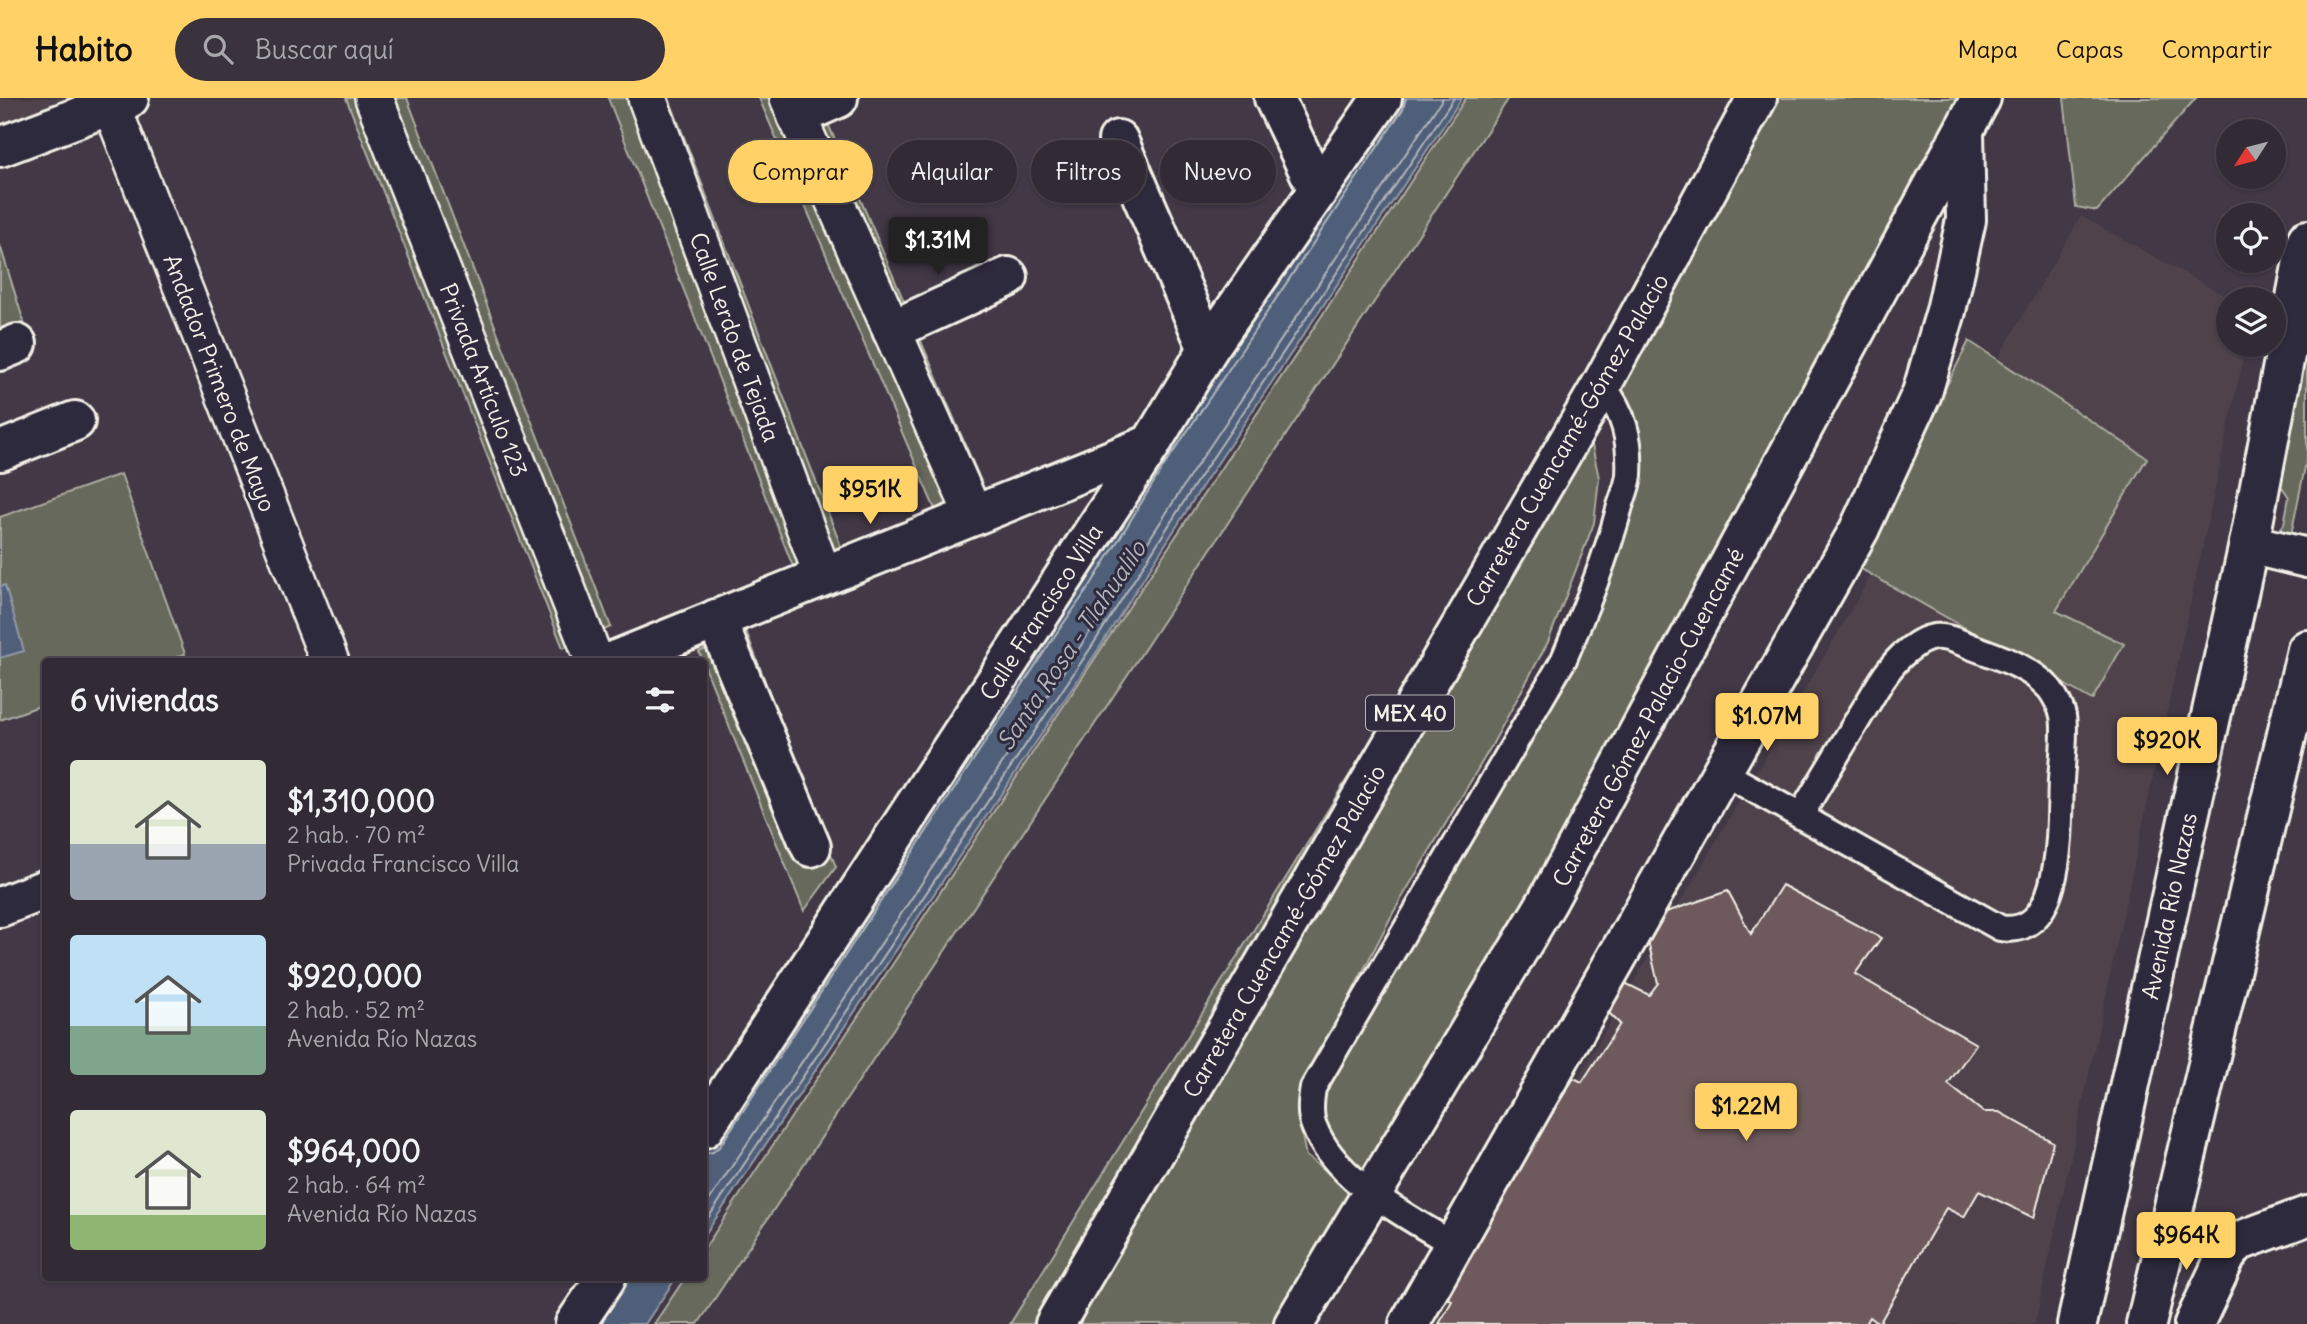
<!DOCTYPE html>
<html lang="es">
<head>
<meta charset="utf-8">
<style>
  body { margin:0; font-family:Delius,sans-serif; background:#3a323c; color:#f1f3f6; height:100vh; display:flex; flex-direction:column; font-size:26px; white-space:nowrap }
  * { box-sizing:border-box; margin:0 }
  p { font-size:23px; color:#a8a7ac }
  .icon { flex:none; width:38px; height:38px; fill:none; stroke:currentColor; stroke-width:2; stroke-linecap:round; stroke-linejoin:round }
  .map { position:relative; flex:1; overflow:hidden }
  .sheet { position:absolute; left:42px; top:560px; width:665px; height:623px; display:flex; flex-direction:column; background:#322a34; border-radius:7px; box-shadow:0 2px 5px #0004,0 0 0 2px #4d464f }
  .sheet>* { flex:none }
  .top-card { position:absolute; left:728px; top:42px; width:665px; height:63px; display:flex; gap:14px }
  .needle { width:46px; rotate:234deg }
  .fabs { position:absolute; left:2216px; top:21px; display:grid; gap:14px }
  .fabs a { display:grid; place-items:center; width:70px; height:70px; border-radius:50%; background:#322a34; box-shadow:0 2px 5px #0004,0 0 0 2px #4d464f; font-size:35px }
  .price { position:absolute; translate:-50% -60px; padding:0 16px; border-radius:7px; background:#ffd166; color:#111; font-size:23px; line-height:46px; filter:drop-shadow(0 2px 4px #0008) }
  .price::after { content:''; position:absolute; left:50%; top:42px; width:21px; height:16px; margin-left:-10px; background:inherit; clip-path:polygon(0 0,100% 0,50% 100%) }
  .price.current { background:#222; color:#fff }
  ul { padding:0; list-style:none }
  li { display:flex; align-items:center; gap:21px; height:175px; padding:0 28px }
  li span { display:grid; place-items:center; flex:none; width:196px; height:140px; border-radius:7px; color:#555 }
  li>.icon { margin-inline-start:auto }
  span .icon { width:84px; height:84px; fill:#fffc; stroke-width:1 }
  li b { font-size:30px }
  h2 { display:flex; justify-content:space-between; align-items:center; height:84px; padding:0 28px; font-size:30px }
  .pill { padding:0 24px; border-radius:32px; background:#322a34; box-shadow:0 2px 5px #0004,0 0 0 2px #4d464f; font-size:24px; line-height:63px }
  .pill.current { background:#ffd166; color:#111 }
  header { display:flex; align-items:center; gap:42px; box-sizing:border-box; height:98px; padding:0 35px; background:#ffd166; color:#111 }
  header strong { font-size:33px }
  nav { display:flex; gap:38px; margin-inline-start:auto; font-size:24px }
  .search { width:490px; height:63px; background:#3a323c; display:flex; align-items:center; gap:18px; box-sizing:border-box; padding:0 24px; border-radius:38px; color:#a8a7ac; font-size:26px }
  .map>svg:first-child { display:block }
  .built { fill:#4f424c }
  .green { fill:#66695b; stroke:#adada2; stroke-width:2 }
  .water { fill:#505e79; stroke:#9299a5; stroke-width:2 }
  .lines { fill:none; stroke-linecap:round; stroke-linejoin:round }
  .shore { stroke:#b2b6bc; stroke-width:2 }
  .building { fill:#6e5a5b; stroke:#f4f1e8; stroke-width:2 }
  .service-casing { stroke:#f4f1e8; stroke-width:30 }
  .pedestrian-casing { stroke:#f4f1e8; stroke-width:42 }
  .minor-casing { stroke:#f4f1e8; stroke-width:44 }
  .trunk-casing { stroke:#f4f1e8; stroke-width:44 }
  .service { stroke:#2f2a3d; stroke-width:24 }
  .pedestrian { stroke:#2f2a3d; stroke-width:37 }
  .minor { stroke:#2f2a3d; stroke-width:38 }
  .trunk { stroke:#2f2a3d; stroke-width:38 }
  .labels { text-anchor:middle; dominant-baseline:central; stroke-width:6; stroke-linejoin:round; paint-order:stroke }
  .shield { fill:#2f2a3d; stroke:#b9b5b5; stroke-width:2 }
  .shield-label { font-size:21px; font-weight:bold; fill:#f4f1e8 }
  .street-label { font-size:23px; fill:#f4f1e8; stroke:#2f2a3d }
  .water-label { font-size:24px; font-style:italic; fill:#b2b6bc; stroke:#2f2a3d }
</style>
</head>
<body>
<header>
<strong>Habito</strong>
<div class="search"><svg class="icon" aria-label="search" viewBox="0 0 24 24"><circle cx="10" cy="10" r="6"/><path d="M15 15l6 6"/></svg>Buscar aquí</div>
<nav><a>Mapa</a><a>Capas</a><a>Compartir</a></nav>
</header>
<div class="map">
<svg width="2307" height="1226" viewBox="0 0 2307 1226">
  <rect width="100%" height="100%" fill="#423846"/>
  <filter id="ink" filterUnits="userSpaceOnUse"><feTurbulence type="fractalNoise" baseFrequency=".0143" numOctaves="2"/><feDisplacementMap in="SourceGraphic" scale="14" xChannelSelector="R" yChannelSelector="G"/><feConvolveMatrix kernelMatrix="1 2 1 2 8 2 1 2 1" color-interpolation-filters="sRGB"/></filter>
  <g filter="url(#ink)">
    <g class="built">
      <polygon points="0,0 142,0 0,55"/>
      <polygon points="2081,118 2231,201 2228,201 2228,247 2246,247 2035,1226 1434,1226"/>
    </g>
    <g class="green">
      <polygon points="346,0 407,0 611,529 563,550"/>
      <polygon points="608,0 669,0 842,451 794,471"/>
      <polygon points="759,0 817,0 989,402 940,423"/>
      <polygon points="1466,0 1509,0 698,1226 654,1226 685,1180 704,1180 704,1151"/>
      <polygon points="1749,0 1974,0 1744,425 1365,1086 1336,1054 1321,1018 1323,990 1592,524 1634,388 1635,315 1604,261"/>
      <polygon points="2064,0 2196,0 2097,113 2076,109"/>
      <polygon points="0,147 26,231 0,238"/>
      <polygon points="2307,216 2307,359 2289,447 2273,441 2284,426 2289,399 2272,375"/>
      <polygon points="1969,243 2147,360 2056,513 2124,546 2092,602 1856,468"/>
      <polygon points="1582,301 1599,380 1594,425 1548,544 1492,647 1393,815 1301,993 1299,1024 1306,1058 1363,1100 1286,1226 1010,1226"/>
      <polygon points="121,376 185,556 164,564 46,564 45,606 0,622 0,419"/>
      <polygon points="746,533 836,769 804,813 699,554"/>
    </g>
    <g class="water">
      <polygon points="1392,0 1462,0 1205,384 1098,552 704,1138 704,1044"/>
      <polygon points="5,487 24,553 0,560 0,489"/>
      <polygon points="614,1180 676,1180 645,1226 583,1226"/>
    </g>
    <g class="lines">
      <g class="shore">
        <polyline points="704,1056 713,1054 720,1048 1056,536 1092,485 1162,371 1403,11 1406,0"/>
        <polyline points="704,1110 1084,543 1192,375 1443,0"/>
        <polyline points="704,1126 1092,548 1199,380 1454,0"/>
      </g>
    </g>
    <polygon class="building" points="1782,787 1881,840 1855,876 1976,946 1948,986 1983,1014 1999,1014 2053,1044 2034,1120 1979,1093 1964,1119 1946,1110 1879,1226 1870,1219 1866,1226 1439,1226 1452,1203 1442,1194 1574,980 1582,984 1620,926 1605,911 1623,884 1649,897 1658,885 1643,822 1728,793 1751,836"/>
    <g class="lines">
      <g class="service-casing">
        <g id="service">
          <path d="M 1722,674 L 2000,830 C 2066,842 2059,722 2061,682 C 2062,666 2066,634 2063,618 C 2062,611 2054,596 2049,590 C 2030,569 2001,560 1975,550 C 1945,538 1934,531 1907,553 C 1886,570 1874,596 1860,618 C 1840,651 1820,685 1800,718"/>
          <path d="M 1454,1147 C 1406,1117 1335,1083 1314,1028 C 1309,1016 1311,1002 1313,990 L 1564,561 C 1585,511 1606,461 1620,408 C 1623,399 1628,387 1629,377 C 1631,341 1624,315 1602,286"/>
        </g>
      </g>
      <g class="pedestrian-casing">
        <g id="pedestrian">
          <polyline points="374,0 595,564"/>
          <polyline points="647,0 823,478"/>
          <polyline points="789,0 974,418"/>
          <polyline points="111,7 330,564"/>
        </g>
      </g>
      <g class="minor-casing">
        <g id="minor">
          <polyline points="1274,0 1318,92"/>
          <polyline points="797,18 838,0"/>
          <polyline points="1118,42 1208,251"/>
          <polyline points="0,49 129,0"/>
          <polyline points="892,232 1008,179"/>
          <polyline points="0,253 17,246"/>
          <polyline points="0,353 75,323"/>
          <polyline points="2249,446 2307,460"/>
          <polyline points="716,521 811,749"/>
          <polyline points="611,564 1151,346"/>
          <polyline points="0,809 46,791"/>
          <polyline points="704,1030 1151,346 1208,251 1382,0"/>
          <polyline points="575,1226 606,1180"/>
          <polyline points="1409,1226 1859,432 1922,295 1946,213 1966,122 1964,34"/>
          <polyline points="2077,1226 2249,446 2307,142"/>
          <polyline points="2146,1226 2307,552"/>
          <polyline points="2194,1226 2226,1158 2237,1144 2307,1118"/>
        </g>
      </g>
      <g class="trunk-casing">
        <g id="trunk">
          <polyline points="1055,1226 1602,286 1757,0"/>
          <polyline points="1294,1226 1547,804 1981,0"/>
        </g>
      </g>
      <use href="#service" class="service"/>
      <use href="#pedestrian" class="pedestrian"/>
      <use href="#minor" class="minor"/>
      <use href="#trunk" class="trunk"/>
    </g>
  </g>
  <g class="labels">
    <rect class="shield" x="1366" y="597.5" width="88" height="35" rx="5"/>
    <g class="shield-label">
      <text x="1410" y="615">MEX 40</text>
    </g>
    <g class="street-label">
      <text transform="translate(735 239) rotate(70)">Calle Lerdo de Tejada</text>
      <text transform="translate(484 282) rotate(69)">Privada Artículo 123</text>
      <text transform="translate(220 285) rotate(69)">Andador Primero de Mayo</text>
      <text transform="translate(1567 342) rotate(-60)">Carretera Cuencamé-Gómez Palacio</text>
      <text transform="translate(1041 514) rotate(-57)">Calle Francisco Villa</text>
      <text transform="translate(1648 619) rotate(-62)">Carretera Gómez Palacio-Cuencamé</text>
      <text transform="translate(2169 808) rotate(-78)">Avenida Río Nazas</text>
      <text transform="translate(1284 833) rotate(-60)">Carretera Cuencamé-Gómez Palacio</text>
    </g>
    <g class="water-label">
      <text transform="translate(1071 547) rotate(-56)">Santa Rosa - Tlahualilo</text>
    </g>
  </g>
</svg>
<div class="fabs">
<a><svg class="needle" viewBox="-14 -14 28 28"><path d="M0-13l5 13h-10z" fill="#e53935"/><path d="M0 13l5-13h-10z" fill="#a8a7ac"/></svg></a>
<a><svg class="icon" aria-label="locate" viewBox="0 0 24 24"><circle cx="12" cy="12" r="6"/><path d="M12 2v4M12 18v4M2 12h4M18 12h4"/></svg></a>
<a><svg class="icon" aria-label="layers" viewBox="0 0 24 24"><path d="M12 4l9 5-9 5-9-5zM3 14l9 5 9-5"/></svg></a>
</div>
<b class="price current" style="left:938px;top:179px">$1.31M</b>
<b class="price" style="left:870px;top:428px">$951K</b>
<b class="price" style="left:1767px;top:655px">$1.07M</b>
<b class="price" style="left:2167px;top:679px">$920K</b>
<b class="price" style="left:1746px;top:1045px">$1.22M</b>
<b class="price" style="left:2186px;top:1174px">$964K</b>
<div class="top-card">
<a class="pill current">Comprar</a>
<a class="pill">Alquilar</a>
<a class="pill">Filtros</a>
<a class="pill">Nuevo</a>
</div>
<section class="sheet">
<h2>6 viviendas<svg class="icon" aria-label="filters" viewBox="0 0 24 24"><path d="M4 7h16M4 17h16"/><circle cx="9" cy="7" r="2"/><circle cx="15" cy="17" r="2"/></svg></h2>
<ul>
<li><span style="background:linear-gradient(#dfe7d0 60%,#9aa5b1 0)"><svg class="icon" aria-label="home" viewBox="0 0 24 24"><path d="M3 11l9-7 9 7M6 9v11h12V9"/></svg></span><div><b>$1,310,000</b><p>2 hab. · 70 m²</p><p>Privada Francisco Villa</p></div></li>
<li><span style="background:linear-gradient(#bfe0f5 65%,#7fa58c 0)"><svg class="icon" aria-label="home" viewBox="0 0 24 24"><path d="M3 11l9-7 9 7M6 9v11h12V9"/></svg></span><div><b>$920,000</b><p>2 hab. · 52 m²</p><p>Avenida Río Nazas</p></div></li>
<li><span style="background:linear-gradient(#dfe7d0 75%,#8fb573 0)"><svg class="icon" aria-label="home" viewBox="0 0 24 24"><path d="M3 11l9-7 9 7M6 9v11h12V9"/></svg></span><div><b>$964,000</b><p>2 hab. · 64 m²</p><p>Avenida Río Nazas</p></div></li>
</ul>
</section>
</div>
</body>
</html>
